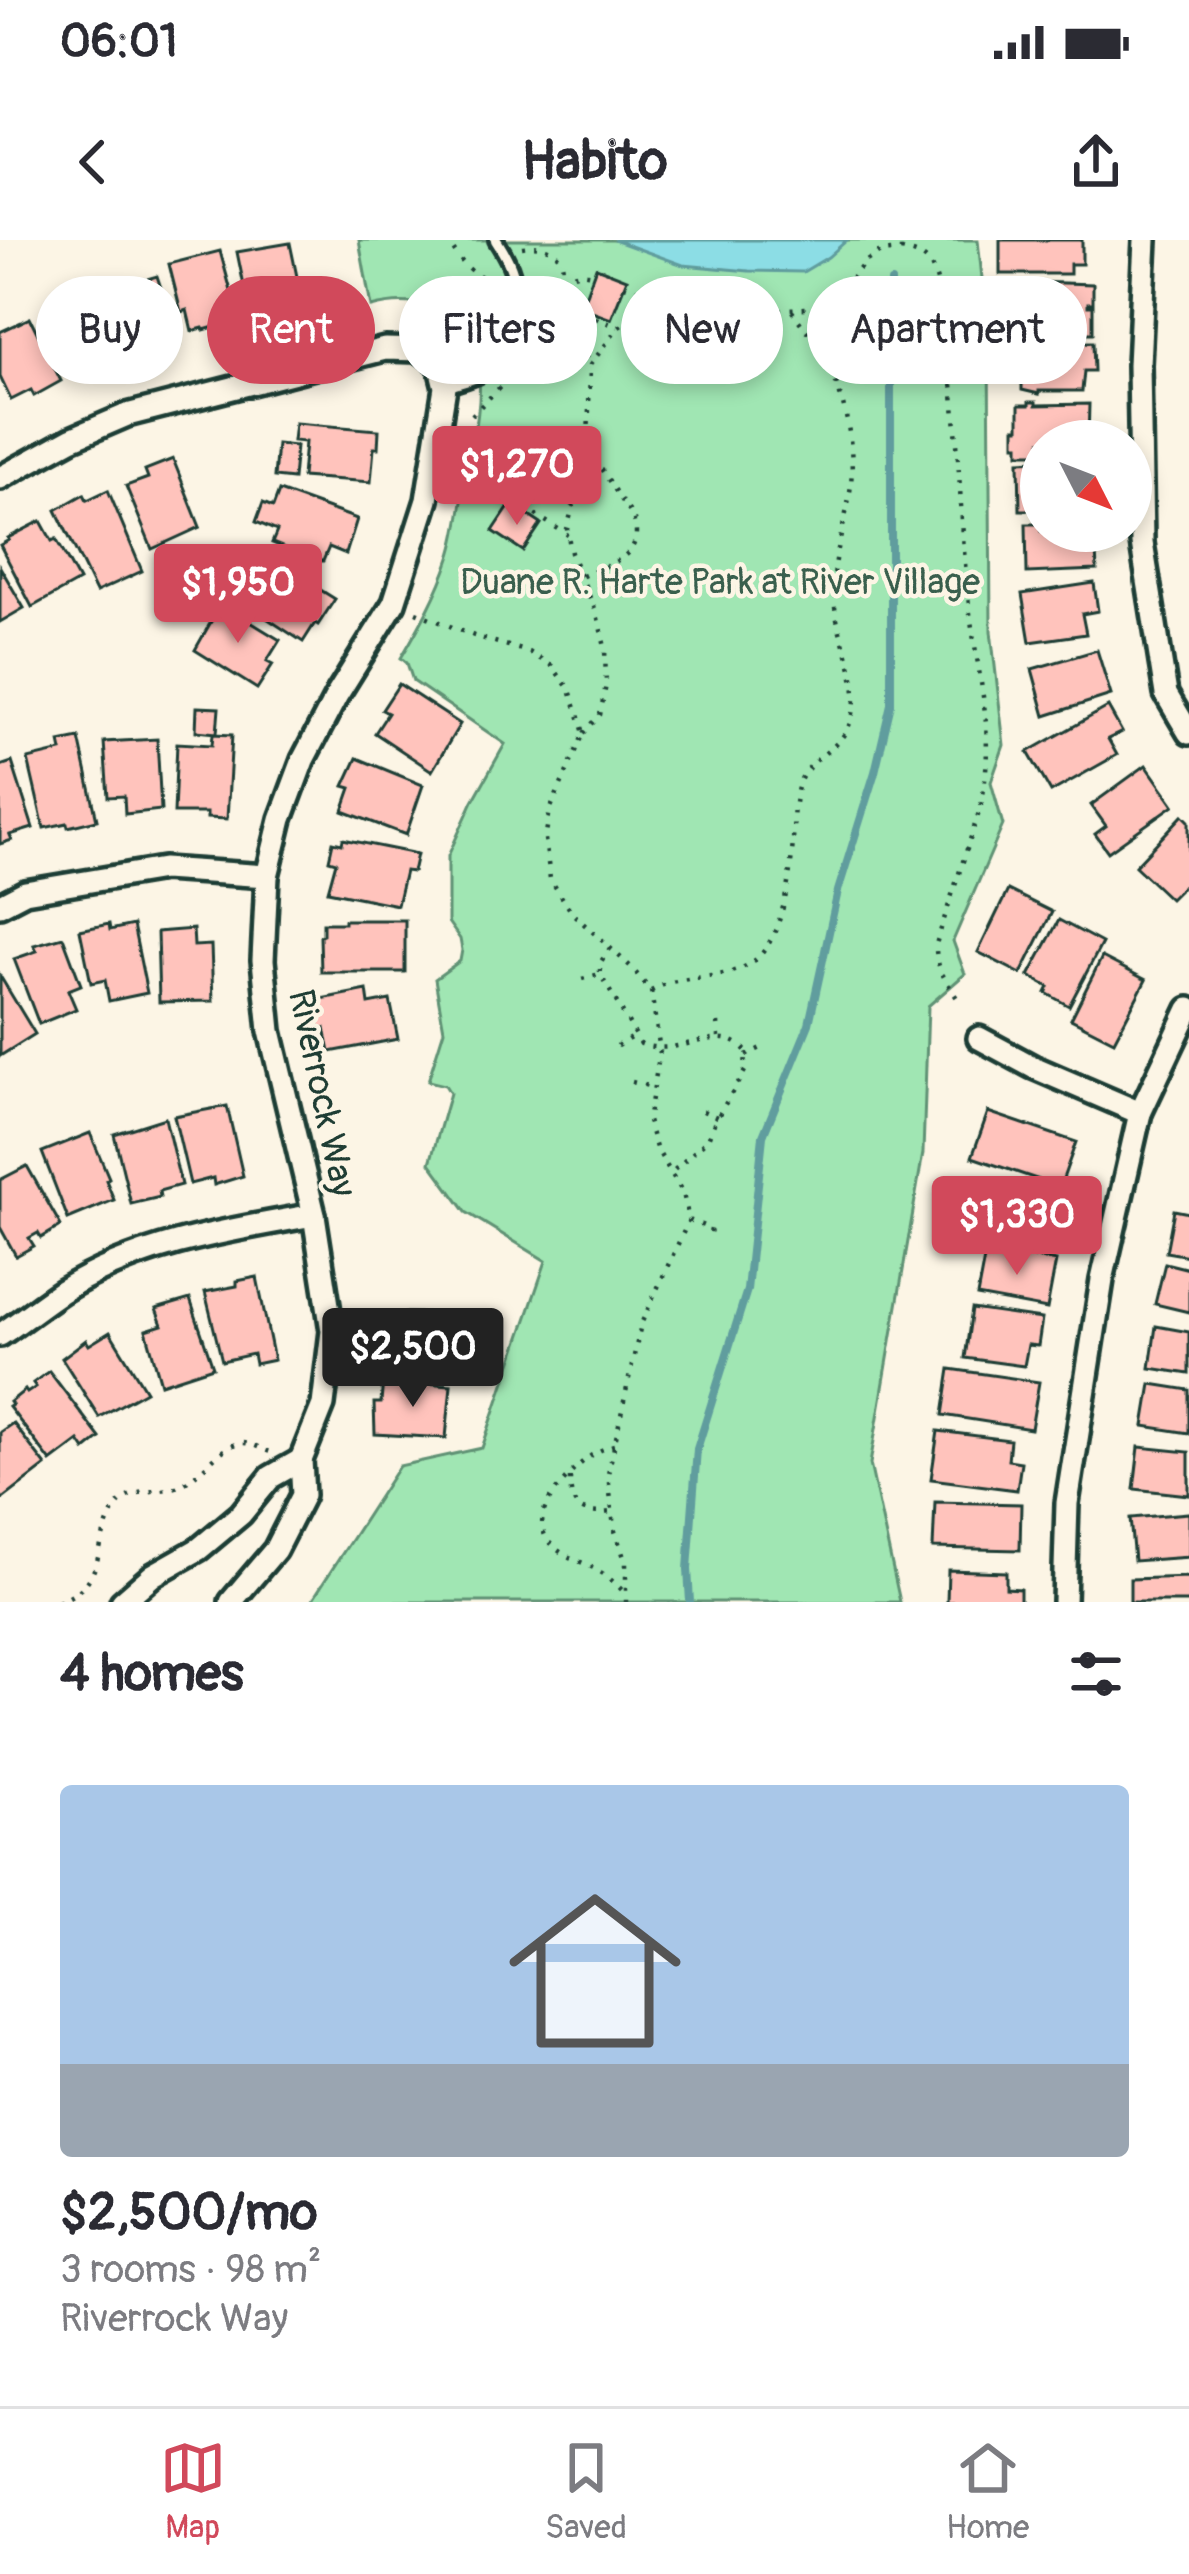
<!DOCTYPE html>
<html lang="en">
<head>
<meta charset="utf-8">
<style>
  body { margin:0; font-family:Pangolin,sans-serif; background:#f7f7f7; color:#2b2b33; height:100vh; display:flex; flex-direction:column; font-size:45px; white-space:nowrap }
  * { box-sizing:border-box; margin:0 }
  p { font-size:39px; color:#7c7c81 }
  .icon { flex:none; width:66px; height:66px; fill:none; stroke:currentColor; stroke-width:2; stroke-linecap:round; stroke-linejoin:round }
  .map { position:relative; height:1362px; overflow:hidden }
  .sheet { display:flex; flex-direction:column; background:#fff; flex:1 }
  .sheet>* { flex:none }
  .banner { position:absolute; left:36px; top:36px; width:1119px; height:108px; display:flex; gap:24px }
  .needle { width:78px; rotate:132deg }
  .buttons { position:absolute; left:1020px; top:180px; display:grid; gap:24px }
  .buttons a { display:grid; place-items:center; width:132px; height:132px; border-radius:50%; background:#fff; box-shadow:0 6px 18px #0003; font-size:60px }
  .price { position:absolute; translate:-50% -102px; padding:0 27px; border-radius:12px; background:#d1495b; color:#fff; font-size:39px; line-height:78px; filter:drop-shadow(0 3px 6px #0008) }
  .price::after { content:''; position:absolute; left:50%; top:72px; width:36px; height:27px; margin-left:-18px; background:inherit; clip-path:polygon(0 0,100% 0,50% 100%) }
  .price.on { background:#222; color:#fff }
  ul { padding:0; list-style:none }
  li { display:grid; align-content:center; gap:24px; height:636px; padding:0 60px }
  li+li { border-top:3px solid #e1e1e2 }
  li span { display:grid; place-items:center; height:372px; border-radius:12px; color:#555 }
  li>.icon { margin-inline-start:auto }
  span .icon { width:216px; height:216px; fill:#fffc; stroke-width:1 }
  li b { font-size:51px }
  h2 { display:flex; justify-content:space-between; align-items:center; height:144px; padding:0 60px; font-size:51px }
  .chip { padding:0 42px; border-radius:54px; background:#fff; box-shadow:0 6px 18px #0003; font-size:42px; line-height:108px }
  .chip.on { background:#d1495b; color:#fff }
  .status { display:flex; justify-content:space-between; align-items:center; height:84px; padding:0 60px; background:#fff; direction:ltr }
  .status svg { height:33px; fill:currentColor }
  header { display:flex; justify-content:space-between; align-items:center; height:156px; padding:0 60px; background:#fff; font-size:54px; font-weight:700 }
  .menu { display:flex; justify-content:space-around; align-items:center; height:168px; border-top:3px solid #e1e1e2; background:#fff; font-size:33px; color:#7c7c81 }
  .menu a { display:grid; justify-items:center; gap:6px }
  .menu .on { color:#d1495b }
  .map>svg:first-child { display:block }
  .park { fill:#a0e6b3; stroke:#609274; stroke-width:3 }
  .water { fill:#8cdde5; stroke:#609d9e; stroke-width:3 }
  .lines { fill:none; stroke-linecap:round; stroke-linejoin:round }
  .stream { stroke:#609d9e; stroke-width:8 }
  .building { fill:#ffc3bc; stroke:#1f3d34; stroke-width:3 }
  .service-casing { stroke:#1f3d34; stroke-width:20 }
  .minor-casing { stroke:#1f3d34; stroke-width:30 }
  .path { stroke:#1f3d34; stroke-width:4.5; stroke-dasharray:3 9; stroke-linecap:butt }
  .service { stroke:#fcf5e5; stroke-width:10 }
  .minor { stroke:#fcf5e5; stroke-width:21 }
  .labels { text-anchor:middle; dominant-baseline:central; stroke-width:9; stroke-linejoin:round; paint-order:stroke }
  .park-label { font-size:36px; fill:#395f4d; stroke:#fcf5e5 }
  .street-label { font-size:36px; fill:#1f3d34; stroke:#fcf5e5 }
</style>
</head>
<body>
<div class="status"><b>06:01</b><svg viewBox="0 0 49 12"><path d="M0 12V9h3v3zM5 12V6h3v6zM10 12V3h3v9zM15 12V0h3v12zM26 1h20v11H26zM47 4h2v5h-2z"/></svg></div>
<header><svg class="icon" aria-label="back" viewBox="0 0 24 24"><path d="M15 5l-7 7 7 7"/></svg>Habito<svg class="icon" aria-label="share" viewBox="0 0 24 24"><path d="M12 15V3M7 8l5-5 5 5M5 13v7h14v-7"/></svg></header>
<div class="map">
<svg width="1189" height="1362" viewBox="0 0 1189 1362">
  <rect width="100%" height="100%" fill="#fcf5e5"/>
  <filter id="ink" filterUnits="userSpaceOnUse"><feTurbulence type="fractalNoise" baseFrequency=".00833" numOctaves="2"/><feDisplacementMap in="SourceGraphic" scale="24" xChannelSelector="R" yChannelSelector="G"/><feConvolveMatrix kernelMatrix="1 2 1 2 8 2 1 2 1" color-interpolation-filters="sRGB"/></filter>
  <g filter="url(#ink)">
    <path class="park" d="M 359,0 L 978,0 L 989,105 L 991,391 L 1004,505 L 991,542 L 1003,585 L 953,701 L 965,734 L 928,766 L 923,913 L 870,1224 L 900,1362 L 311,1362 L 399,1226 L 482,1208 L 546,1021 L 466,972 L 430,923 L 450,853 L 445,845 L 428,841 L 444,790 L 435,739 L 460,721 L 462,710 L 460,699 L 448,682 L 448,616 L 473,561 L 505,504 L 413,441 L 407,423 L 401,418 C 420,386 438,354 450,318 C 459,293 461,263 466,236 C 472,204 482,169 479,135 C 478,122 473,113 466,101 C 443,64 412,56 371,67 Z"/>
    <polygon class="water" points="614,0 847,0 828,17 803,32 749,31 683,25"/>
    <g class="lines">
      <polyline class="stream" points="690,1362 688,1329 697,1209 747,1050 763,896 809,784 838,651 875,532 891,464 891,42"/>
    </g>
    <g class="building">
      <polygon points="1000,0 1082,0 1082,24 1070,24 1070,34 1000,34"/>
      <polygon points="290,3 305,75 274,82 273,76 251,80 237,12"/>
      <polygon points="220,11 239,80 204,90 203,88 192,91 187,70 181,72 169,24"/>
      <polygon points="596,27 627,39 611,79 581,68"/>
      <polygon points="157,36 180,105 152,115 150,108 127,116 106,51"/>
      <polygon points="1033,42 1093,44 1093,63 1088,63 1088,66 1093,66 1093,93 1023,93 1023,86 1019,86 1019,68 1010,68 1010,46 1033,46"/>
      <polygon points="94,49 118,115 105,119 107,122 71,133 64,111 59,113 44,67"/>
      <polygon points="30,78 61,141 34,156 31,150 11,160 0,137 0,92"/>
      <polygon points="1093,102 1094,131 1084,131 1082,151 1039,151 1039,154 1022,150 1022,103"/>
      <polygon points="1029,162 1036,162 1036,165 1089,164 1088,201 1041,201 1041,213 1019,213 1019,205 1015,205 1015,188 1019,188 1019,165 1029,165"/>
      <polygon points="295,183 379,190 378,208 374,208 371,242 302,237 305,202 293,201"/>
      <polygon points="277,204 296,206 293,239 274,237"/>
      <polygon points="173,219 200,287 152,309 126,246 148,238 145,230"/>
      <polygon points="1041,220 1041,270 1020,270 1019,221"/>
      <polygon points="108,250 142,331 96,352 56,270 84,254 87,260"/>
      <polygon points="279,251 357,279 346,314 329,307 323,321 317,321 272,303 277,291 256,282 263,263 273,267"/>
      <polygon points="511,264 541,284 523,311 493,291"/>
      <polygon points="41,281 52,301 56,299 79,341 32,367 0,305 9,300 8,298"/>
      <polygon points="1026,284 1041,284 1041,291 1095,291 1097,330 1027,333"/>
      <polygon points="263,314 335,359 318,385 315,383 303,402 233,356 243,341 231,333 241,318 255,326"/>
      <polygon points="0,327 24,368 0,382"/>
      <polygon points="1094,343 1098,371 1082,374 1086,394 1030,402 1022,354"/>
      <polygon points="221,364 280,400 267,421 273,424 257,449 195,410"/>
      <polygon points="1097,410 1111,455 1045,476 1032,429"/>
      <polygon points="399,444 460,484 432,531 375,493 388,473 382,470"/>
      <polygon points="197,467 219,468 217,493 196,491"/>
      <polygon points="1108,467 1122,492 1108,499 1117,515 1051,552 1028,512"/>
      <polygon points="213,494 232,495 227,579 207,578 207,573 174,573 177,503 212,505"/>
      <polygon points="79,498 97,580 68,587 67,583 44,588 28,519 62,511 60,502"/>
      <polygon points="157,499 161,570 125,574 124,556 108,557 104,502"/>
      <polygon points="357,518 423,545 406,595 343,571 351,548 344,546"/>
      <polygon points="12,522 33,588 10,595 12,600 0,604 0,526"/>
      <polygon points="1146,525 1174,565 1108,612 1095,594 1106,586 1091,565"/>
      <polygon points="1183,575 1189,581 1189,640 1170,659 1135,626"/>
      <polygon points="343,599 417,614 413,632 405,631 397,665 328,651 336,622 329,620 333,602 342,604"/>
      <polygon points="1008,650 1052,672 1021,734 978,712"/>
      <polygon points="344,680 405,680 405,732 321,732 320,696 323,695 323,683 344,683"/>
      <polygon points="1059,680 1102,703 1069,766 1046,753 1049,747 1029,736"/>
      <polygon points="109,684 110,690 133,685 147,753 109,761 105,740 91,743 80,690"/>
      <polygon points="193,689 194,706 211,705 213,761 159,762 157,692"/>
      <polygon points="63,697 81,745 68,750 76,769 39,784 14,719 37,711 34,705"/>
      <polygon points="1102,717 1146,740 1114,801 1071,779"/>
      <polygon points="0,736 35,794 0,816"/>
      <polygon points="367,750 369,764 390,760 398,799 330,812 325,788 319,790 316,760"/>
      <polygon points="227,866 243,936 214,945 213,938 190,944 174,876"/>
      <polygon points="988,872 1076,902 1060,947 972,917"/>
      <polygon points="165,878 181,945 159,951 160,957 131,964 114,894"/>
      <polygon points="90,893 109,938 106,940 114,960 68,979 42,912"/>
      <polygon points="27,926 61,986 41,998 38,993 29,998 34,1006 16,1016 0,987 0,940"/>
      <polygon points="984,940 1067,961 1059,992 1048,989 1044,1003 972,985"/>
      <polygon points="1174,970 1189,973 1189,1016 1166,1012"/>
      <polygon points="986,1008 1056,1021 1047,1069 977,1056"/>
      <polygon points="1165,1023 1189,1029 1189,1072 1155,1064"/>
      <polygon points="257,1037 274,1120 255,1124 253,1114 222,1121 205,1052 237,1046 237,1041"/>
      <polygon points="190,1059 213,1127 161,1144 146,1090 162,1085 156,1069"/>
      <polygon points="972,1069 1042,1079 1038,1106 1028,1105 1024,1126 965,1118"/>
      <polygon points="406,1073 462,1074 461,1128 390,1126 390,1090 405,1091"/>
      <polygon points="1156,1086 1189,1092 1189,1134 1150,1128"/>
      <polygon points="110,1092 146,1151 99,1177 62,1118 86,1100 89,1105"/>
      <polygon points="950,1129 1039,1142 1031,1189 943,1175"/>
      <polygon points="49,1131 100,1198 85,1210 79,1201 51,1222 9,1167 12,1165 10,1162 25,1150 27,1153 36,1147 33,1143"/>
      <polygon points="383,1140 451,1145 446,1198 375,1194 374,1163 381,1163"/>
      <polygon points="1151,1144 1189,1150 1189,1193 1144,1186"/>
      <polygon points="13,1183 46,1226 3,1259 0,1255 0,1192"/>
      <polygon points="938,1191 1010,1200 1008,1220 1021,1222 1017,1250 931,1239"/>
      <polygon points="1139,1207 1189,1212 1189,1255 1134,1249"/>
      <polygon points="935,1262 1021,1264 1020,1310 933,1308"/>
      <polygon points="1189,1273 1189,1317 1134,1321 1130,1278"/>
      <polygon points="948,1330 1006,1332 1006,1348 1020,1349 1020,1362 947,1362"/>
      <polygon points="1189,1337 1189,1362 1130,1362 1130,1339"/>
    </g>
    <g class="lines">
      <g class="service-casing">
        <path id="service" d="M 445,147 C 456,143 473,140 482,134 C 505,116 518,73 515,45 C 513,28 505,14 496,0"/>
      </g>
      <g class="minor-casing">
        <g id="minor">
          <polyline points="1145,0 1139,125 1142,303 1166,454 1189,493"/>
          <polyline points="0,238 71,199 127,175 385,109 420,110 439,123 445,147 427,260 394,363 337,455 303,520 281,579 267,636 263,720 270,791 314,975 332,1091 323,1165 301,1220 303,1255 275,1310 231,1362"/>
          <polyline points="0,665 25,652 163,629 267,636"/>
          <polyline points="979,798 1033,827 1140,873"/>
          <path d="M 0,1095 C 21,1081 41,1065 62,1051 C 137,1004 228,990 314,975"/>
          <polyline points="122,1362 153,1335 199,1309 241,1274 271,1237 301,1220"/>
          <polyline points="1064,1362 1067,1263 1102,1040 1140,873 1189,769"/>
        </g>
      </g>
      <g class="path">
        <path d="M 447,0 C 460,20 469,36 494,40 C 495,68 492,99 467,118"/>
        <path d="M 522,7 C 571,0 578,45 531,60"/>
        <path d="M 901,10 C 914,13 926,15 932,28 C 944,54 946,89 949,118 C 959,197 960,277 968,356 C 976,433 997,487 981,566 L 936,704 C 935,728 947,742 959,761"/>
        <polyline points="562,37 580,32 593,34"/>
        <polyline points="624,46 637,50 653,67"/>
        <polyline points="554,51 590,125"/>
        <polyline points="562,65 618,87"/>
        <polyline points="827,120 834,60"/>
        <polyline points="472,175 514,133 532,94 536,59"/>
        <polyline points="515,262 568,295"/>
        <path d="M 563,350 C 583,324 651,329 633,277 L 588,209"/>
        <polyline points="416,372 474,396 529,412 552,426 570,450 584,493 550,570 545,599 550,639 573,674 631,727 651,751 660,811 648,881 656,908 683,953 689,980 641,1084 608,1234 614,1288 626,1323 626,1362"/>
        <polyline points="584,493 600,475 606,445 605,407 597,374 571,313 567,289 588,209 590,125 619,87 653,67 677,58 708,57 764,70 808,68 834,60 865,22 880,12 901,10 901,0"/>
        <path d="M 610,708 L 600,723 L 600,734 L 641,804 C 681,819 718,780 746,811 L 745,831 L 715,881 L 708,899 L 672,932"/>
        <polyline points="582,739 600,734"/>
        <path d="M 651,751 C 659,747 668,742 677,741 C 704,735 732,738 755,720 C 783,698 791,633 793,600 C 794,587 792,575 795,563 C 796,555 798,544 802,537 C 815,515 841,508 850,483 C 866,444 839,405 835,367 C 830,323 842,299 849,258 C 857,215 847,164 828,124 C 819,105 804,88 792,71"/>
        <polyline points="718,783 719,797"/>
        <polyline points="617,806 634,796"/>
        <polyline points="746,815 761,808"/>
        <polyline points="632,842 653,847"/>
        <polyline points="703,871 717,877"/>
        <polyline points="689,980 711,989 710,993"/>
        <path d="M 614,1205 C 591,1212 578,1225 562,1243 C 545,1261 531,1288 555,1308 C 567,1318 584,1322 597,1330 C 608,1336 617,1345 626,1354"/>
        <path d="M 570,1238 C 570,1269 581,1275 611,1272"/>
        <path d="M 58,1362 C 108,1343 92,1307 114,1270 C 129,1244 161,1256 183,1244 C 202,1234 214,1212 236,1204 C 249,1200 259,1209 271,1212"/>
      </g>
      <use href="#service" class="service"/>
      <use href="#minor" class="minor"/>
    </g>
  </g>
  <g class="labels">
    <g class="park-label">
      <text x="720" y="342">Duane R. Harte Park at River Village</text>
    </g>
    <g class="street-label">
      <text transform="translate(322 853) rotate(78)">Riverrock Way</text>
    </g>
  </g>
</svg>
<div class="buttons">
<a><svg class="needle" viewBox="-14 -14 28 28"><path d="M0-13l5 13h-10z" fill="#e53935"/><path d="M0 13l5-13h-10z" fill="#7c7c81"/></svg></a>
</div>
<b class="price" style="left:517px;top:288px">$1,270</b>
<b class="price" style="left:238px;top:406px">$1,950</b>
<b class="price" style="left:1017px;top:1038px">$1,330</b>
<b class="price on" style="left:413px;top:1170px">$2,500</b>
<div class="banner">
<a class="chip">Buy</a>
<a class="chip on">Rent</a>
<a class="chip">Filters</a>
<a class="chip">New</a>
<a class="chip">Apartment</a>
</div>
</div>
<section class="sheet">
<h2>4 homes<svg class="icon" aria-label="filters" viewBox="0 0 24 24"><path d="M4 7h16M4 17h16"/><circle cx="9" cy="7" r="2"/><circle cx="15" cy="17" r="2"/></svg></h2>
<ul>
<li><span style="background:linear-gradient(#a9c7e8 75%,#9aa5b1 0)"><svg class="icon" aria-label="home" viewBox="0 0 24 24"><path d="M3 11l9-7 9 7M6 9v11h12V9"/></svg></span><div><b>$2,500/mo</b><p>3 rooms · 98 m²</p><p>Riverrock Way</p></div></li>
</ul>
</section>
<nav class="menu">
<a class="on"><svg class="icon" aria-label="map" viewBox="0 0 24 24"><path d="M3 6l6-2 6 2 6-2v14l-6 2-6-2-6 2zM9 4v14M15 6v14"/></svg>Map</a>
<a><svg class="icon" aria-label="saved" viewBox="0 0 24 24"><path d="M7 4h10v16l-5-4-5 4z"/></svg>Saved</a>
<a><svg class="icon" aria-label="home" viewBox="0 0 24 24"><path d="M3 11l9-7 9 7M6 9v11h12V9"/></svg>Home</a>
</nav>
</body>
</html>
